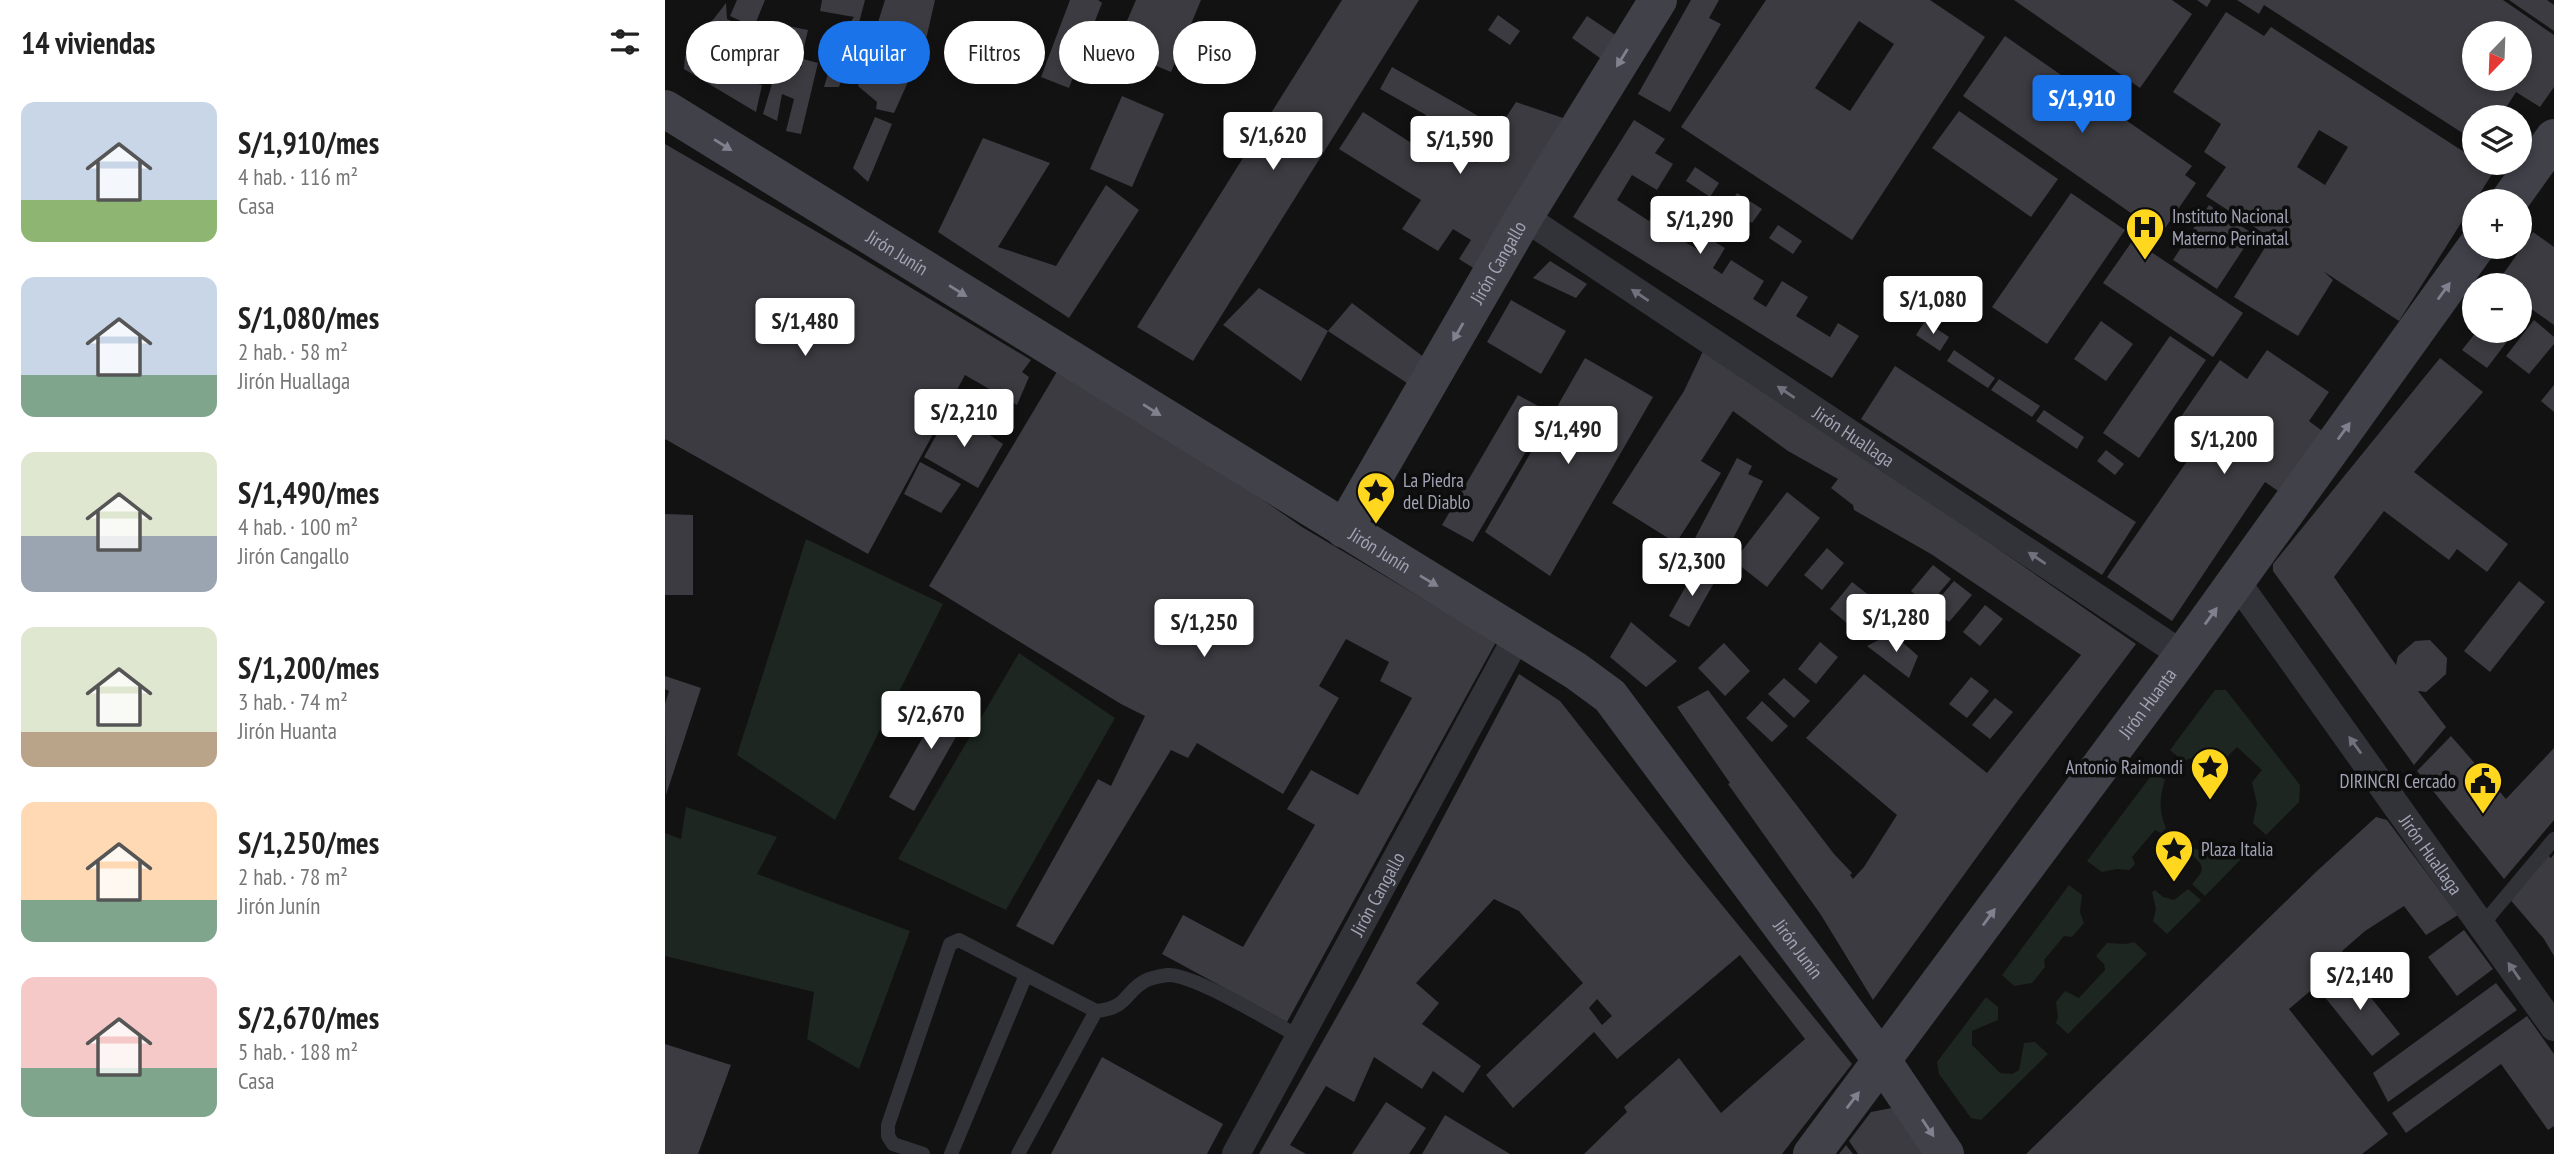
<!DOCTYPE html>
<html lang="es">
<head>
<meta charset="utf-8">
<style>
  body { margin:0; font-family:"PT Sans Narrow",sans-serif; background:#f6f6f6; color:#222; height:100vh; display:flex; flex-direction:column; font-size:26px; white-space:nowrap }
  * { box-sizing:border-box; margin:0 }
  p { font-size:23px; color:#767676 }
  .icon { flex:none; width:38px; height:38px; fill:none; stroke:currentColor; stroke-width:2; stroke-linecap:round; stroke-linejoin:round }
  .map { position:relative; flex:1; overflow:hidden }
  .sheet { display:flex; flex-direction:column; background:#fff; width:665px }
  .sheet>* { flex:none }
  .banner { position:absolute; left:21px; top:21px; width:665px; height:63px; display:flex; gap:14px }
  .needle { width:46px; rotate:203deg }
  .tools { position:absolute; left:1797px; top:21px; display:grid; gap:14px }
  .tools a { display:grid; place-items:center; width:70px; height:70px; border-radius:50%; background:#fff; box-shadow:0 4px 10px #0003; font-size:35px }
  .price { position:absolute; translate:-50% -60px; padding:0 16px; border-radius:7px; background:#fff; color:#222; font-size:23px; line-height:46px; filter:drop-shadow(0 2px 4px #0008) }
  .price::after { content:''; position:absolute; left:50%; top:42px; width:21px; height:16px; margin-left:-10px; background:inherit; clip-path:polygon(0 0,100% 0,50% 100%) }
  .price.current { background:#1a73e8; color:#fff }
  ul { padding:0; list-style:none }
  li { display:flex; align-items:center; gap:21px; height:175px; padding:0 21px }
  li span { display:grid; place-items:center; flex:none; width:196px; height:140px; border-radius:14px; color:#555 }
  li>.icon { margin-inline-start:auto }
  span .icon { width:84px; height:84px; fill:#fffc; stroke-width:1 }
  li b { font-size:30px }
  h2 { display:flex; justify-content:space-between; align-items:center; height:84px; padding:0 21px; font-size:30px }
  .pill { padding:0 24px; border-radius:32px; background:#fff; box-shadow:0 4px 10px #0003; font-size:24px; line-height:63px }
  .pill.current { background:#1a73e8; color:#fff }
  main { display:flex; flex:1; min-height:0 }
  .map>svg:first-child { display:block }
  .green { fill:#1d2620 }
  .building { fill:#3c3b41; fill-rule:evenodd }
  .lines { fill:none; stroke-linecap:round; stroke-linejoin:round }
  .lane { stroke:#323239; stroke-width:14 }
  .street { stroke:#323239; stroke-width:28 }
  .secondary { stroke:#404149; stroke-width:38 }
  .oneway { fill:#80818f }
  .oneway2 { fill:#70717d }
  .labels { text-anchor:middle; dominant-baseline:central; stroke-width:7; stroke-linejoin:round; paint-order:stroke }
  .poi-label { font-size:19px; fill:#a2a4b5; stroke:#0d0d0e; text-anchor:start }
  .street-label { font-size:19px; fill:#a2a4b5; stroke:#0d0d0e }
</style>
</head>
<body>
<main>
<section class="sheet">
<h2>14 viviendas<svg class="icon" aria-label="filters" viewBox="0 0 24 24"><path d="M4 7h16M4 17h16"/><circle cx="9" cy="7" r="2"/><circle cx="15" cy="17" r="2"/></svg></h2>
<ul>
<li><span style="background:linear-gradient(#c9d6e8 70%,#8fb573 0)"><svg class="icon" aria-label="home" viewBox="0 0 24 24"><path d="M3 11l9-7 9 7M6 9v11h12V9"/></svg></span><div><b>S/1,910/mes</b><p>4 hab. · 116 m²</p><p>Casa</p></div></li>
<li><span style="background:linear-gradient(#c9d6e8 70%,#7fa58c 0)"><svg class="icon" aria-label="home" viewBox="0 0 24 24"><path d="M3 11l9-7 9 7M6 9v11h12V9"/></svg></span><div><b>S/1,080/mes</b><p>2 hab. · 58 m²</p><p>Jirón Huallaga</p></div></li>
<li><span style="background:linear-gradient(#dfe7d0 60%,#9aa5b1 0)"><svg class="icon" aria-label="home" viewBox="0 0 24 24"><path d="M3 11l9-7 9 7M6 9v11h12V9"/></svg></span><div><b>S/1,490/mes</b><p>4 hab. · 100 m²</p><p>Jirón Cangallo</p></div></li>
<li><span style="background:linear-gradient(#dfe7d0 75%,#b9a48a 0)"><svg class="icon" aria-label="home" viewBox="0 0 24 24"><path d="M3 11l9-7 9 7M6 9v11h12V9"/></svg></span><div><b>S/1,200/mes</b><p>3 hab. · 74 m²</p><p>Jirón Huanta</p></div></li>
<li><span style="background:linear-gradient(#ffd9b3 70%,#7fa58c 0)"><svg class="icon" aria-label="home" viewBox="0 0 24 24"><path d="M3 11l9-7 9 7M6 9v11h12V9"/></svg></span><div><b>S/1,250/mes</b><p>2 hab. · 78 m²</p><p>Jirón Junín</p></div></li>
<li><span style="background:linear-gradient(#f6c9c9 65%,#7fa58c 0)"><svg class="icon" aria-label="home" viewBox="0 0 24 24"><path d="M3 11l9-7 9 7M6 9v11h12V9"/></svg></span><div><b>S/2,670/mes</b><p>5 hab. · 188 m²</p><p>Casa</p></div></li>
</ul>
</section>
<div class="map">
<svg width="1889" height="1154" viewBox="0 0 1889 1154">
  <rect width="100%" height="100%" fill="#121213"/>
  <g class="green">
    <polygon points="141,539 278,604 170,820 72,755"/>
    <polygon points="354,653 450,718 341,910 233,859"/>
    <polygon points="1550,690 1561,690 1635,785 1634,802 1601,835 1588,823 1592,804 1587,782 1597,770 1572,747 1561,758 1539,754 1518,761 1505,750"/>
    <path d="M 1489,772 L 1500,780 C 1494,798 1494,811 1501,828 L 1496,833 L 1490,830 L 1467,857 L 1470,864 L 1464,870 L 1452,869 L 1437,872 L 1422,861 Z"/>
    <polygon points="21,807 112,837 92,874 245,931 194,1069 142,1039 149,992 0,956 0,833 16,839"/>
    <path d="M 1570,843 L 1582,853 L 1540,896 L 1527,884 C 1542,868 1539,866 1524,852 L 1527,848 C 1543,853 1557,851 1570,843 Z"/>
    <polygon points="1404,885 1417,895 1415,912 1419,923 1407,937 1399,936 1379,960 1380,967 1367,983 1349,986 1337,975"/>
    <polygon points="1523,889 1536,900 1502,934 1488,921 1491,909 1487,892 1490,890 1498,897 1509,900"/>
    <polygon points="1469,942 1482,954 1403,1034 1391,1023 1393,1017 1391,1002 1400,991 1414,998 1440,970 1439,964 1431,956 1442,943 1461,944"/>
    <polygon points="1321,997 1333,1007 1333,1020 1307,1031 1307,1045 1335,1073 1347,1074 1354,1070 1359,1043 1370,1042 1383,1054 1316,1120 1306,1118 1274,1074 1272,1062"/>
  </g>
  <g class="building">
    <polygon points="72,0 100,0 89,27 65,16"/>
    <polygon points="157,0 200,0 191,34 177,34 189,17 155,11"/>
    <polygon points="220,0 270,0 260,44 229,113 211,109 212,102 193,86"/>
    <polygon points="405,0 433,0 437,3 404,88 376,77"/>
    <polygon points="471,0 536,0 506,72 450,49"/>
    <polygon points="677,0 754,0 528,361 472,327"/>
    <polygon points="1026,0 1054,0 1044,18 1056,24 1005,112 973,94"/>
    <path d="M 1101,0 L 1265,0 L 1320,37 L 1187,240 L 1016,127 ZM 1194,21 L 1229,44 L 1185,111 L 1150,88 Z"/>
    <polygon points="1349,0 1507,0 1527,14 1475,88"/>
    <polygon points="1532,0 1546,0 1542,7"/>
    <path d="M 1572,0 L 1838,0 L 1889,35 L 1889,87 L 1875,107 L 1851,92 L 1835,117 L 1810,117 L 1810,141 L 1599,5 L 1594,14 ZM 1810,33 L 1855,33 L 1855,79 L 1810,79 Z"/>
    <polygon points="1844,0 1882,0 1889,5 1889,31"/>
    <polygon points="61,3 62,19 91,32 83,38 75,80 97,85 91,112 19,69 20,56"/>
    <path d="M 1561,12 L 1599,36 L 1606,27 L 1810,159 L 1810,163 L 1816,163 L 1829,171 L 1734,321 L 1658,271 L 1668,280 L 1633,336 L 1569,297 L 1606,238 L 1541,196 L 1561,167 L 1539,152 L 1556,124 L 1508,92 ZM 1654,130 L 1683,147 L 1660,185 L 1632,167 Z"/>
    <polygon points="833,15 855,31 845,45 823,30"/>
    <polygon points="922,16 958,40 942,63 907,38"/>
    <polygon points="113,24 143,30 139,47 118,43 115,57 93,53 98,34 110,36"/>
    <polygon points="1340,36 1527,166 1520,175 1531,183 1496,234 1298,96"/>
    <polygon points="171,48 183,51 181,68 174,87 159,87"/>
    <polygon points="138,59 153,63 136,134 121,131 129,99 117,94 112,121 98,114 114,60 136,68"/>
    <polygon points="727,67 822,121 809,145 781,130 773,137 755,127 761,115 715,89"/>
    <polygon points="457,96 499,114 467,187 425,169"/>
    <polygon points="851,102 904,120 810,269 794,259 806,240 788,229 773,251 737,229 756,200 674,149 698,112 773,160 783,145 811,163"/>
    <polygon points="1294,111 1393,179 1366,217 1267,148"/>
    <polygon points="210,117 227,124 203,182 188,168"/>
    <polygon points="969,120 1000,139 990,153 1008,164 992,190 967,175 952,200 984,221 995,204 1019,219 1008,235 1032,249 1040,236 1060,248 1048,268 1057,274 1066,260 1099,281 1088,299 1101,307 1117,281 1143,297 1131,316 1165,337 1173,323 1194,336 1167,378 908,217"/>
    <polygon points="318,138 385,163 333,247 391,266 441,185 474,210 404,318 273,232"/>
    <polygon points="0,144 185,251 366,360 357,372 364,377 352,405 300,375 203,554 0,439"/>
    <polygon points="1030,167 1054,183 1045,197 1021,181"/>
    <polygon points="1072,193 1097,209 1087,223 1063,207"/>
    <polygon points="1406,193 1460,230 1382,344 1327,307"/>
    <polygon points="1544,205 1588,234 1552,289 1508,260"/>
    <polygon points="1113,225 1137,241 1128,254 1104,238"/>
    <polygon points="1868,232 1889,247 1889,325 1855,301 1855,285 1831,284"/>
    <polygon points="1468,240 1578,313 1548,357 1438,283"/>
    <polygon points="885,261 922,284 911,298 868,278"/>
    <polygon points="594,288 663,331 636,381 558,325"/>
    <polygon points="846,300 901,331 876,374 822,342"/>
    <polygon points="687,303 760,358 748,387 663,331"/>
    <polygon points="1855,305 1864,312 1855,324"/>
    <polygon points="1869,320 1889,337 1889,344 1864,374 1841,356"/>
    <polygon points="1260,321 1284,337 1275,351 1251,335"/>
    <polygon points="1436,321 1468,344 1441,381 1409,359"/>
    <polygon points="1812,331 1850,331 1822,368 1797,350"/>
    <polygon points="1505,336 1541,360 1474,458 1438,433"/>
    <polygon points="1289,350 1330,378 1323,388 1282,361"/>
    <polygon points="1602,350 1664,392 1644,421 1668,439 1625,499 1600,482 1507,621 1442,577 1538,438 1513,421 1555,360 1582,379"/>
    <polygon points="1038,351 1290,519 1471,644 1354,799 1208,1000 1156,915 1063,784 1065,783 1012,707 1043,690 1169,854 1187,873 1185,875 1188,879 1199,867 1232,815 1141,738 1199,674 1322,773 1416,655 1266,554 1189,510 1188,505 1166,488 1173,479 1123,451 1068,411 1036,461 1056,473 1011,543 947,503 1019,391"/>
    <polygon points="920,358 988,397 885,576 820,532"/>
    <polygon points="1775,358 1818,392 1749,472 1843,544 1822,572 1792,549 1784,560 1719,511 1669,577 1731,665 1733,656 1750,641 1765,640 1782,658 1781,674 1761,692 1753,691 1781,727 1749,765 1608,571 1608,564"/>
    <polygon points="1230,366 1471,522 1437,575 1196,419"/>
    <polygon points="393,370 585,491 637,527 831,642 622,1022 497,954 518,915 578,947 650,825 622,809 646,770 693,795 747,698 715,681 724,662 681,639 654,686 674,698 618,794 532,743 523,758 506,750 388,945 351,926 433,779 446,786 480,716 456,704 264,586"/>
    <polygon points="1334,379 1375,406 1367,417 1326,390"/>
    <polygon points="1889,385 1889,412 1876,401"/>
    <polygon points="853,395 884,412 808,542 777,525"/>
    <polygon points="286,409 338,444 313,488 259,457"/>
    <polygon points="1379,410 1419,437 1412,449 1371,421"/>
    <polygon points="1441,450 1459,464 1450,475 1432,461"/>
    <polygon points="1072,458 1087,466 1083,474 1098,481 1059,556 1029,540"/>
    <polygon points="255,462 296,484 276,513 239,494"/>
    <polygon points="1122,492 1155,518 1102,587 1069,561"/>
    <polygon points="0,514 28,515 28,595 0,595"/>
    <polygon points="1162,548 1179,563 1157,590 1139,575"/>
    <polygon points="1268,565 1286,579 1263,606 1246,591"/>
    <polygon points="1030,570 1050,581 1024,627 1004,616"/>
    <polygon points="1289,581 1307,595 1284,622 1266,608"/>
    <polygon points="1854,581 1880,602 1825,672 1799,651"/>
    <polygon points="1187,582 1205,596 1183,624 1165,609"/>
    <polygon points="1320,605 1338,619 1315,646 1298,632"/>
    <polygon points="966,622 1012,661 981,687 945,657"/>
    <polygon points="1227,633 1253,656 1244,678 1202,646"/>
    <polygon points="1155,642 1173,657 1151,684 1133,669"/>
    <polygon points="1059,643 1085,671 1060,696 1033,668"/>
    <path d="M 854,674 L 895,701 L 1021,861 L 1187,1064 L 1117,1154 L 919,1154 L 962,1112 L 959,1107 L 1014,1058 L 1056,1113 L 1140,1039 L 1075,955 L 952,1059 L 929,1032 L 848,1108 L 821,1075 L 918,983 L 854,911 L 829,899 L 751,983 L 774,1003 L 757,1024 L 816,1066 L 798,1093 L 768,1071 L 757,1089 L 709,1057 L 689,1102 L 661,1086 L 625,1145 L 641,1154 L 594,1154 L 693,979 ZM 932,999 L 947,1016 L 937,1025 L 924,1008 Z"/>
    <polygon points="0,676 36,688 1,795 0,704 4,691 0,689"/>
    <polygon points="1306,677 1324,691 1302,718 1284,704"/>
    <polygon points="1119,678 1145,701 1129,718 1103,694"/>
    <polygon points="284,691 309,705 249,811 224,797"/>
    <polygon points="1330,698 1348,712 1325,739 1307,725"/>
    <polygon points="1097,701 1123,726 1107,742 1081,718"/>
    <polygon points="1786,736 1841,799 1889,748 1889,820 1839,879 1752,771"/>
    <polygon points="1711,817 1722,820 1793,915 1761,935 1739,906 1700,931 1677,951 1683,959 1624,1009 1723,1134 1697,1154 1361,1154 1652,871"/>
    <polygon points="1880,853 1886,858 1889,854 1889,956 1879,939 1843,897"/>
    <polygon points="1799,930 1828,969 1792,996 1763,957"/>
    <polygon points="1683,969 1735,1034 1707,1056 1655,991"/>
    <polygon points="1831,983 1852,1010 1723,1102 1708,1073"/>
    <polygon points="1862,1016 1889,1054 1889,1126 1883,1130 1836,1064 1741,1133 1727,1113"/>
    <polygon points="0,1044 66,1065 33,1154 0,1154"/>
    <polygon points="437,1057 558,1124 542,1154 386,1154"/>
    <polygon points="721,1102 761,1128 744,1154 687,1154"/>
    <polygon points="1232,1107 1264,1154 1193,1154 1184,1141 1206,1112"/>
    <polygon points="780,1115 845,1154 757,1154"/>
    <polygon points="1181,1145 1188,1154 1174,1154"/>
  </g>
  <g class="lines">
    <g class="lane">
      <polyline points="1817,925 1889,839"/>
      <polyline points="258,1154 228,1144 223,1136 223,1125 285,944 294,940 431,1011"/>
      <polyline points="286,1154 361,975"/>
      <path d="M 353,1154 L 431,1011 C 464,1008 459,992 480,981 C 485,978 496,976 502,975 C 528,973 608,1023 635,1037"/>
    </g>
    <g class="street">
      <path id="s1" d="M 859,217 L 1518,655"/>
      <path id="s2" d="M 1571,581 L 1889,1027"/>
      <path id="s3" d="M 571,1154 L 853,635"/>
    </g>
    <g class="secondary">
      <path id="s4" d="M 0,109 L 911,671 L 945,696 L 1218,1062 L 1280,1154"/>
      <polyline points="1844,201 1889,138"/>
      <path id="s5" d="M 679,529 L 859,217 L 993,0"/>
      <path id="s6" d="M 1147,1154 L 1518,655 L 1811,247"/>
    </g>
  </g>
  <defs><path id="oneway-solid" d="M-6-.8H1V-3.2L6.5 0L1 3.2V.8H-6Z" transform="scale(1.75)"/></defs>
  <g class="oneway">
    <use href="#oneway-solid" transform="translate(957 58) rotate(122)"/>
    <use href="#oneway-solid" transform="translate(58 145) rotate(32)"/>
    <use href="#oneway-solid" transform="translate(293 291) rotate(32)"/>
    <use href="#oneway-solid" transform="translate(1779 291) rotate(-54)"/>
    <use href="#oneway-solid" transform="translate(793 332) rotate(120)"/>
    <use href="#oneway-solid" transform="translate(487 410) rotate(32)"/>
    <use href="#oneway-solid" transform="translate(1679 431) rotate(-54)"/>
    <use href="#oneway-solid" transform="translate(764 581) rotate(31)"/>
    <use href="#oneway-solid" transform="translate(1546 616) rotate(-54)"/>
    <use href="#oneway-solid" transform="translate(1324 917) rotate(-54)"/>
    <use href="#oneway-solid" transform="translate(1188 1100) rotate(-53)"/>
    <use href="#oneway-solid" transform="translate(1263 1128) rotate(56)"/>
  </g>
  <g class="oneway2">
    <use href="#oneway-solid" transform="translate(975 295) rotate(-146)"/>
    <use href="#oneway-solid" transform="translate(1121 392) rotate(-146)"/>
    <use href="#oneway-solid" transform="translate(1372 558) rotate(-146)"/>
    <use href="#oneway-solid" transform="translate(1690 745) rotate(-126)"/>
    <use href="#oneway-solid" transform="translate(1849 971) rotate(-125)"/>
  </g>
  <defs>
    <g id="hospital-pin" transform="scale(2.0125)"><path d="M0 17L-7.5 6A9.5 9.5 0 1 1 7.5 6Z" fill="#ffd71e" stroke="#0d0d0e"/><path d="M-5-5h3v3.5h4V-5h3V5h-3V1.5h-4V5h-3Z" fill="#111"/></g>
    <g id="sight-pin" transform="scale(2.0125)"><path d="M0 17L-7.5 6A9.5 9.5 0 1 1 7.5 6Z" fill="#ffd71e" stroke="#0d0d0e"/><path d="M0-6L1.8-2.2L6-1.7L2.9 1.2L3.7 5.4L0 3.3L-3.7 5.4L-2.9 1.2L-6-1.7L-1.8-2.2Z" fill="#111"/></g>
    <g id="civic-pin" transform="scale(2.0125)"><path d="M0 17L-7.5 6A9.5 9.5 0 1 1 7.5 6Z" fill="#ffd71e" stroke="#0d0d0e"/><path d="M-.6-6.5H3V-4.5H.6V-3L4-1V1h2V6H-6V1h2V-1L-.6-3ZM-1.2 2.5V6h2.4V2.5Z" fill="#111"/></g>
  </defs>
  <g fill-rule="evenodd">
    <use href="#hospital-pin" x="1480" y="227"/>
    <use href="#sight-pin" x="711" y="491"/>
    <use href="#sight-pin" x="1545" y="767"/>
    <use href="#civic-pin" x="1818" y="781"/>
    <use href="#sight-pin" x="1509" y="849"/>
  </g>
  <g class="labels">
    <g class="poi-label">
      <text x="1507" y="216">Instituto Nacional<tspan x="1507" dy="22">Materno Perinatal</tspan></text>
      <text x="738" y="480">La Piedra<tspan x="738" dy="22">del Diablo</tspan></text>
      <text x="1518" y="767" text-anchor="end">Antonio Raimondi</text>
      <text x="1791" y="781" text-anchor="end">DIRINCRI Cercado</text>
      <text x="1536" y="849">Plaza Italia</text>
    </g>
    <g class="street-label">
      <text stroke="none"><textPath href="#s4" startOffset="273">Jirón Junín</textPath></text>
      <text stroke="none"><textPath href="#s5" startOffset="308">Jirón Cangallo</textPath></text>
      <text stroke="none"><textPath href="#s1" startOffset="396">Jirón Huallaga</textPath></text>
      <text stroke="none"><textPath href="#s4" startOffset="840">Jirón Junín</textPath></text>
      <text stroke="none"><textPath href="#s6" startOffset="562">Jirón Huanta</textPath></text>
      <text stroke="none"><textPath href="#s2" startOffset="336">Jirón Huallaga</textPath></text>
      <text stroke="none"><textPath href="#s3" startOffset="296">Jirón Cangallo</textPath></text>
      <text stroke="none"><textPath href="#s4" startOffset="1428">Jirón Junín</textPath></text>
    </g>
  </g>
</svg>
<div class="tools">
<a><svg class="needle" viewBox="-14 -14 28 28"><path d="M0-13l5 13h-10z" fill="#e53935"/><path d="M0 13l5-13h-10z" fill="#767676"/></svg></a>
<a><svg class="icon" aria-label="layers" viewBox="0 0 24 24"><path d="M12 4l9 5-9 5-9-5zM3 14l9 5 9-5"/></svg></a>
<a>+</a>
<a>−</a>
</div>
<b class="price current" style="left:1417px;top:135px">S/1,910</b>
<b class="price" style="left:608px;top:172px">S/1,620</b>
<b class="price" style="left:795px;top:176px">S/1,590</b>
<b class="price" style="left:1035px;top:256px">S/1,290</b>
<b class="price" style="left:1268px;top:336px">S/1,080</b>
<b class="price" style="left:140px;top:358px">S/1,480</b>
<b class="price" style="left:299px;top:449px">S/2,210</b>
<b class="price" style="left:903px;top:466px">S/1,490</b>
<b class="price" style="left:1559px;top:476px">S/1,200</b>
<b class="price" style="left:1027px;top:598px">S/2,300</b>
<b class="price" style="left:1231px;top:654px">S/1,280</b>
<b class="price" style="left:539px;top:659px">S/1,250</b>
<b class="price" style="left:266px;top:751px">S/2,670</b>
<b class="price" style="left:1695px;top:1012px">S/2,140</b>
<div class="banner">
<a class="pill">Comprar</a>
<a class="pill current">Alquilar</a>
<a class="pill">Filtros</a>
<a class="pill">Nuevo</a>
<a class="pill">Piso</a>
</div>
</div>
</main>
</body>
</html>
